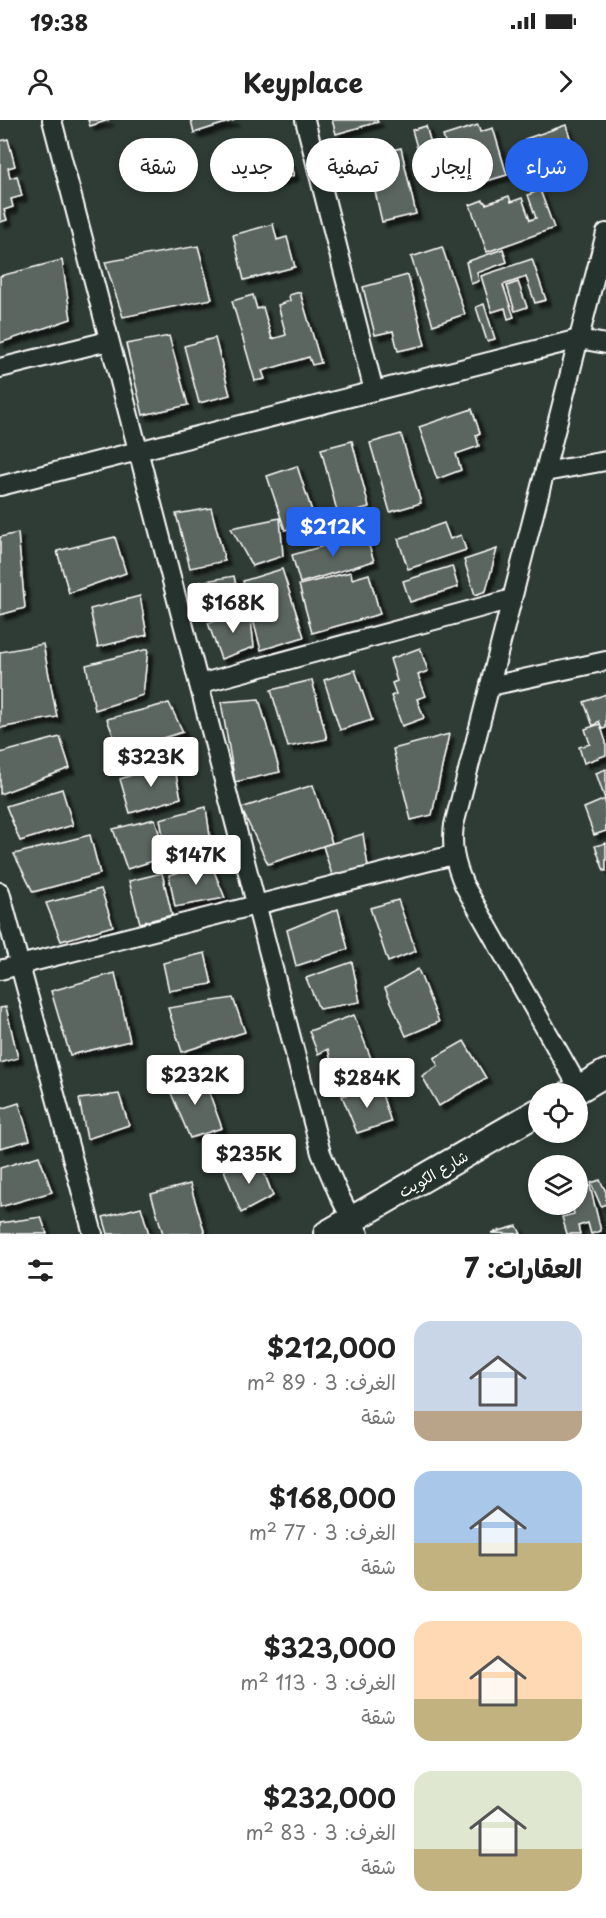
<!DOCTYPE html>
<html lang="ar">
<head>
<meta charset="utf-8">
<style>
  body { margin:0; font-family:"Playpen Sans","Playpen Sans Arabic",sans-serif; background:#f6f6f6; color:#222; direction:rtl; height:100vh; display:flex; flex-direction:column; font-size:22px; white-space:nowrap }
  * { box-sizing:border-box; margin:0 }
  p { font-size:20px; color:#767676 }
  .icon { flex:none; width:33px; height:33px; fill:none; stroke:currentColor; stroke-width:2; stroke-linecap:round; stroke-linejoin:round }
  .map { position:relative; height:1114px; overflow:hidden; direction:ltr }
  .side { display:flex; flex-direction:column; background:#fff; flex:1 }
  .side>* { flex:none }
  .top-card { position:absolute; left:18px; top:18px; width:570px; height:54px; direction:rtl; display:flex; gap:12px }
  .tools { position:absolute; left:528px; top:963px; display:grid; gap:12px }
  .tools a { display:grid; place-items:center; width:60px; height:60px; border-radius:50%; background:#fff; box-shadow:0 3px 9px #0003; font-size:30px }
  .price { position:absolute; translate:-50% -51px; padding:0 14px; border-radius:6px; background:#fff; color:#222; font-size:20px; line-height:39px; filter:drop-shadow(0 2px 3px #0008) }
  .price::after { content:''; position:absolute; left:50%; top:36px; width:18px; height:14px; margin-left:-9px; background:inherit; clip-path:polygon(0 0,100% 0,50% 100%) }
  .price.on { background:#2563eb; color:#fff }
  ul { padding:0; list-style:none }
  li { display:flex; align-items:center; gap:18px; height:150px; padding:0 24px }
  li span { display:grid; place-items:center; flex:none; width:168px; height:120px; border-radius:18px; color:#555 }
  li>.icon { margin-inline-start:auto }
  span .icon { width:72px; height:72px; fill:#fffc; stroke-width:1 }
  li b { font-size:26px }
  h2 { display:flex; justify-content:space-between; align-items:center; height:72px; padding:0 24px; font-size:26px }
  .chip { padding:0 21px; border-radius:27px; background:#fff; box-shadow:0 3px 9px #0003; font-size:21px; line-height:54px }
  .chip.on { background:#2563eb; color:#fff }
  .status { display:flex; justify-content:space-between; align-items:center; height:42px; padding:0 30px; background:#fff; direction:ltr }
  .status svg { height:16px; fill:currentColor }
  header { display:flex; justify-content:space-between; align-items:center; height:78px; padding:0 24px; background:#fff; font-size:27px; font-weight:700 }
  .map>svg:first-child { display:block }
  .building { fill:#5b6661; stroke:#fff; stroke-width:1.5; filter:url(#shadow) }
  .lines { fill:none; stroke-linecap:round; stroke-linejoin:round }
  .minor-casing { stroke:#fff; stroke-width:22 }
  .secondary-casing { stroke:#fff; stroke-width:30 }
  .minor { stroke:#26332d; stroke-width:18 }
  .secondary { stroke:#26332d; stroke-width:26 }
  .labels { text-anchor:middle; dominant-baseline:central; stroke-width:4.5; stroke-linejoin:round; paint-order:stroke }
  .street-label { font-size:15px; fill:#fff; stroke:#26332d }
</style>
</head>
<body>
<div class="status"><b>19:38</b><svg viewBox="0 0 49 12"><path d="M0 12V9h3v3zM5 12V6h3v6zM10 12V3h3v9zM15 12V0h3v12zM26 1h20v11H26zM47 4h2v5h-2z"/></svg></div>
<header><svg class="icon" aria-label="forward" viewBox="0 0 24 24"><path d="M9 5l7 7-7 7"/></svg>Keyplace<svg class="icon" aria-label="person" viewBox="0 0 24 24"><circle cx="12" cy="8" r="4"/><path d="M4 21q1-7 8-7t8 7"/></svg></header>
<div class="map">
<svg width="606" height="1114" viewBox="0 0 606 1114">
  <defs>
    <filter id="shadow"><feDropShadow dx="5" dy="5" stdDeviation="1.5" flood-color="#0009"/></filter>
  </defs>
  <rect width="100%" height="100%" fill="#2f3b35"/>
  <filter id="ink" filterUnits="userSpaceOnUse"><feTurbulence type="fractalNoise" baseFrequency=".0167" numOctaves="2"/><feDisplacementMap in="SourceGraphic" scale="12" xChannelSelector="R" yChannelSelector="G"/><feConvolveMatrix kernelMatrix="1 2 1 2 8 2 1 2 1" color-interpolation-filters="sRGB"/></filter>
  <g filter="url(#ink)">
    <g class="building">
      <polygon points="88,0 109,0 90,6"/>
      <polygon points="191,0 235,0 194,13"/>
      <polygon points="332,0 377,0 378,2 336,14"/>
      <polygon points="478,5 480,12 493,8 507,55 473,65 468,47 471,46 465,24 461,25 466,42 452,46 443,16"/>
      <polygon points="566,5 576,36 535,49 525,19"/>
      <polygon points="426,6 440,55 426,59 412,10"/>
      <polygon points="8,19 15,46 8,48 10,58 17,56 22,76 11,79 13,87 4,90 7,100 0,102 0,21"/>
      <polygon points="401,28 416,94 382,102 367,36"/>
      <polygon points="289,42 294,55 271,65 265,52"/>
      <polygon points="540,70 554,108 487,132 470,85 483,80 486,84 509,76 511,82 522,78 530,100 536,98 528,75"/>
      <polygon points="273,104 277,120 287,117 295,147 244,160 233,115"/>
      <polygon points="198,126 212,179 123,197 105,142"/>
      <polygon points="442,127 465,194 433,205 411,137"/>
      <polygon points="503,129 507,142 477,153 479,161 471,164 466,142"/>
      <polygon points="532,139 546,180 535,183 526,157 503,165 514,197 508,199 505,188 492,192 481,156"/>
      <polygon points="62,140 71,199 0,223 0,156"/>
      <polygon points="408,155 425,225 398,231 393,211 375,215 363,167"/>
      <polygon points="518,162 527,187 515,191 507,166"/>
      <polygon points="300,172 321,243 312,245 309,237 262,251 265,259 255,261 232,181 253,175 257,189 263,187 272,219 286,215 278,185 290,181 289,175"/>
      <polygon points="484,184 495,219 487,221 476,187"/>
      <polygon points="169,216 188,285 143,295 126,224"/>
      <polygon points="215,218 230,275 199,283 184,226"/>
      <polygon points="472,289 480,313 476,315 479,326 456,334 461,350 437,359 419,307"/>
      <polygon points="401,314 421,383 390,392 370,323"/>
      <polygon points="352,321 369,387 338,395 321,329"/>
      <polygon points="297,346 315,400 285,410 267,356"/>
      <polygon points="211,388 225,441 190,448 176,394"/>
      <polygon points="280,398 283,436 252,446 231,408"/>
      <polygon points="444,403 450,419 461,415 466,430 408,449 398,419"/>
      <polygon points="18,413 25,488 0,495 0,417"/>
      <polygon points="365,414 374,441 300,463 292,435"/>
      <polygon points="115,417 126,453 69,473 57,431"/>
      <polygon points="497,429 486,471 475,475 464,440"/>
      <polygon points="452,446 458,467 410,482 403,461"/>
      <polygon points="282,449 304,517 261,530 243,461"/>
      <polygon points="351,452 352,459 369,454 380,494 312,513 299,465"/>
      <polygon points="234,456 240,483 208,494 199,462"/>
      <polygon points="140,476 147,515 98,527 90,489"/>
      <polygon points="250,491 254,527 221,539 208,503"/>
      <polygon points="43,524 57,597 0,608 0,532"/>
      <polygon points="420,528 428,551 418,555 426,576 417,579 424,598 402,606 391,576 396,574 392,563 397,561 390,539"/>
      <polygon points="148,529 143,575 95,590 86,545"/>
      <polygon points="355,550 372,600 340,610 324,560"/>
      <polygon points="312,560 327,619 288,627 271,570"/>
      <polygon points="606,574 606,608 602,609 599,601 593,606 584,582"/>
      <polygon points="259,579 280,652 235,662 221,582"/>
      <polygon points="169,583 183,612 119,631 107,599"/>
      <polygon points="600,604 606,622 606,635 584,643 579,627 590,624 585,609"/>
      <polygon points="449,614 432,695 411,700 393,629"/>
      <polygon points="60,617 70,648 0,674 0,633"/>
      <polygon points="173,641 181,678 130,693 120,659"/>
      <polygon points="606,649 606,679 605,679 596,653"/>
      <polygon points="313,665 332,723 268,744 241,688"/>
      <polygon points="62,669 73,705 20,721 6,686"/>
      <polygon points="605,679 606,711 594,715 584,688"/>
      <polygon points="206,687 212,731 168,745 160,699"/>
      <polygon points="155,699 166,737 127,749 113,709"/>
      <polygon points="363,714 368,747 333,758 323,726"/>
      <polygon points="90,715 100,754 33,772 14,734"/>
      <polygon points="606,723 606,751 604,751 595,726"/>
      <polygon points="211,744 225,778 175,787 169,755"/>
      <polygon points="162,753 172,795 140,803 129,761"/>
      <polygon points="101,769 113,806 61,821 46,783"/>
      <polygon points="398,780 416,831 388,842 370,788"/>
      <polygon points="338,789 348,829 296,846 287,810"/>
      <polygon points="205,833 212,864 169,871 163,843"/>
      <polygon points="352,842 360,882 319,889 306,858"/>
      <polygon points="418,849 439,902 406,916 385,868"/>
      <polygon points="115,853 130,921 70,935 51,871"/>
      <polygon points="233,878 245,912 182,932 168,888"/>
      <polygon points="6,887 18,938 0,943 0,888"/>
      <polygon points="354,895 374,946 350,956 346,946 333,949 328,929 318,934 309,911"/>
      <polygon points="464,921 486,958 439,986 422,956 438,946 434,938"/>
      <polygon points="202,953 222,1008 190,1018 168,966"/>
      <polygon points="379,965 391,1002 357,1013 342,976"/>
      <polygon points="119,974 129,1005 87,1019 79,979"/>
      <polygon points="19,983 30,1020 0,1028 0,989"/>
      <polygon points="39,1036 52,1072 0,1087 0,1048"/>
      <polygon points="259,1039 273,1076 241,1093 224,1050"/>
      <polygon points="600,1060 606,1072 606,1084 601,1086 591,1063"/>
      <polygon points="190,1064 205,1114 163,1114 151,1074"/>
      <polygon points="590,1066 601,1111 591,1114 588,1103 578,1106 580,1114 567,1114 562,1097 574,1094 572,1084 578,1084 578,1069"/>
      <polygon points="141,1087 149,1114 108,1114 103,1097"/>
      <polygon points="41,1097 47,1114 0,1114 0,1103"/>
      <polygon points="517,1106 521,1114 491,1113"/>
    </g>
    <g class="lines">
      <g class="minor-casing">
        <g id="minor">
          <polyline points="52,0 321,1033 339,1075 359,1114"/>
          <polyline points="305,0 374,271"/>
          <polyline points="0,248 108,221"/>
          <polyline points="545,352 606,341"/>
          <polyline points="0,366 579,219 606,224"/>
          <polyline points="199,564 512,479"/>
          <polyline points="490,566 606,541"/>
          <polyline points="0,772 93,1114"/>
          <polyline points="0,850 453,735"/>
          <path d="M 579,968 L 464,765 C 455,744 451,727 454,705 L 606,113"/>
        </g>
      </g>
      <g class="secondary-casing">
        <g id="secondary">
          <polyline points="570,974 606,953"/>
          <polyline points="327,1114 538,992"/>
        </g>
      </g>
      <use href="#minor" class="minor"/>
      <use href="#secondary" class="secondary"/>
    </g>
  </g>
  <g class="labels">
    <g class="street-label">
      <text transform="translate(433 1053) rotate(-30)">شارع الكويت</text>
    </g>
  </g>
</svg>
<div class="tools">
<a><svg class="icon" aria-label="locate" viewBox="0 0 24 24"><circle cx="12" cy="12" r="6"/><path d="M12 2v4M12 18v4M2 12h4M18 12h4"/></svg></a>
<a><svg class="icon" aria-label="layers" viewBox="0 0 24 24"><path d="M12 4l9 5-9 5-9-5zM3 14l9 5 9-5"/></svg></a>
</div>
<b class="price on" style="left:333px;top:438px">$212K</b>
<b class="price" style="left:233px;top:514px">$168K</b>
<b class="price" style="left:151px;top:668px">$323K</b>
<b class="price" style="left:196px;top:766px">$147K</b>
<b class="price" style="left:195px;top:986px">$232K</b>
<b class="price" style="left:367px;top:989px">$284K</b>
<b class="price" style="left:249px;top:1065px">$235K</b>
<div class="top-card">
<a class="chip on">شراء</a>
<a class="chip">إيجار</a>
<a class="chip">تصفية</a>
<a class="chip">جديد</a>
<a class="chip">شقة</a>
</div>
</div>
<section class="side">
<h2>العقارات: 7<svg class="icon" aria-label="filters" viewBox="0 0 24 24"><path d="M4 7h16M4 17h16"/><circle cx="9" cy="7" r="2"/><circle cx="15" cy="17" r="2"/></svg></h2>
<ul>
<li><span style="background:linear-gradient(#c9d6e8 75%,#b9a48a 0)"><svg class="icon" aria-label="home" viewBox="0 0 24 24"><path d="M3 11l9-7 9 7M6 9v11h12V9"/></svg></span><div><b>$212,000</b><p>الغرف: 3 · 89 m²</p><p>شقة</p></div></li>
<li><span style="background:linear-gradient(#a9c7e8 60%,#c2b280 0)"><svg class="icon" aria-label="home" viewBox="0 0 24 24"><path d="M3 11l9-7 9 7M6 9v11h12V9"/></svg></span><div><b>$168,000</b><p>الغرف: 3 · 77 m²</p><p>شقة</p></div></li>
<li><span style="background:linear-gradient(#ffd9b3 65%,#c2b280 0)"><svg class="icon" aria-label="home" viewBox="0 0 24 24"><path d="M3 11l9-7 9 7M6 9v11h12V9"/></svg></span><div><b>$323,000</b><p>الغرف: 3 · 113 m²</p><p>شقة</p></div></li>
<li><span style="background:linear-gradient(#dfe7d0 65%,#c2b280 0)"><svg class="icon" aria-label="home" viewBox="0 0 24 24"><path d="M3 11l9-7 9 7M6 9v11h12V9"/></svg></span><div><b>$232,000</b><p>الغرف: 3 · 83 m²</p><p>شقة</p></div></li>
</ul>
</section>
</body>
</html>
